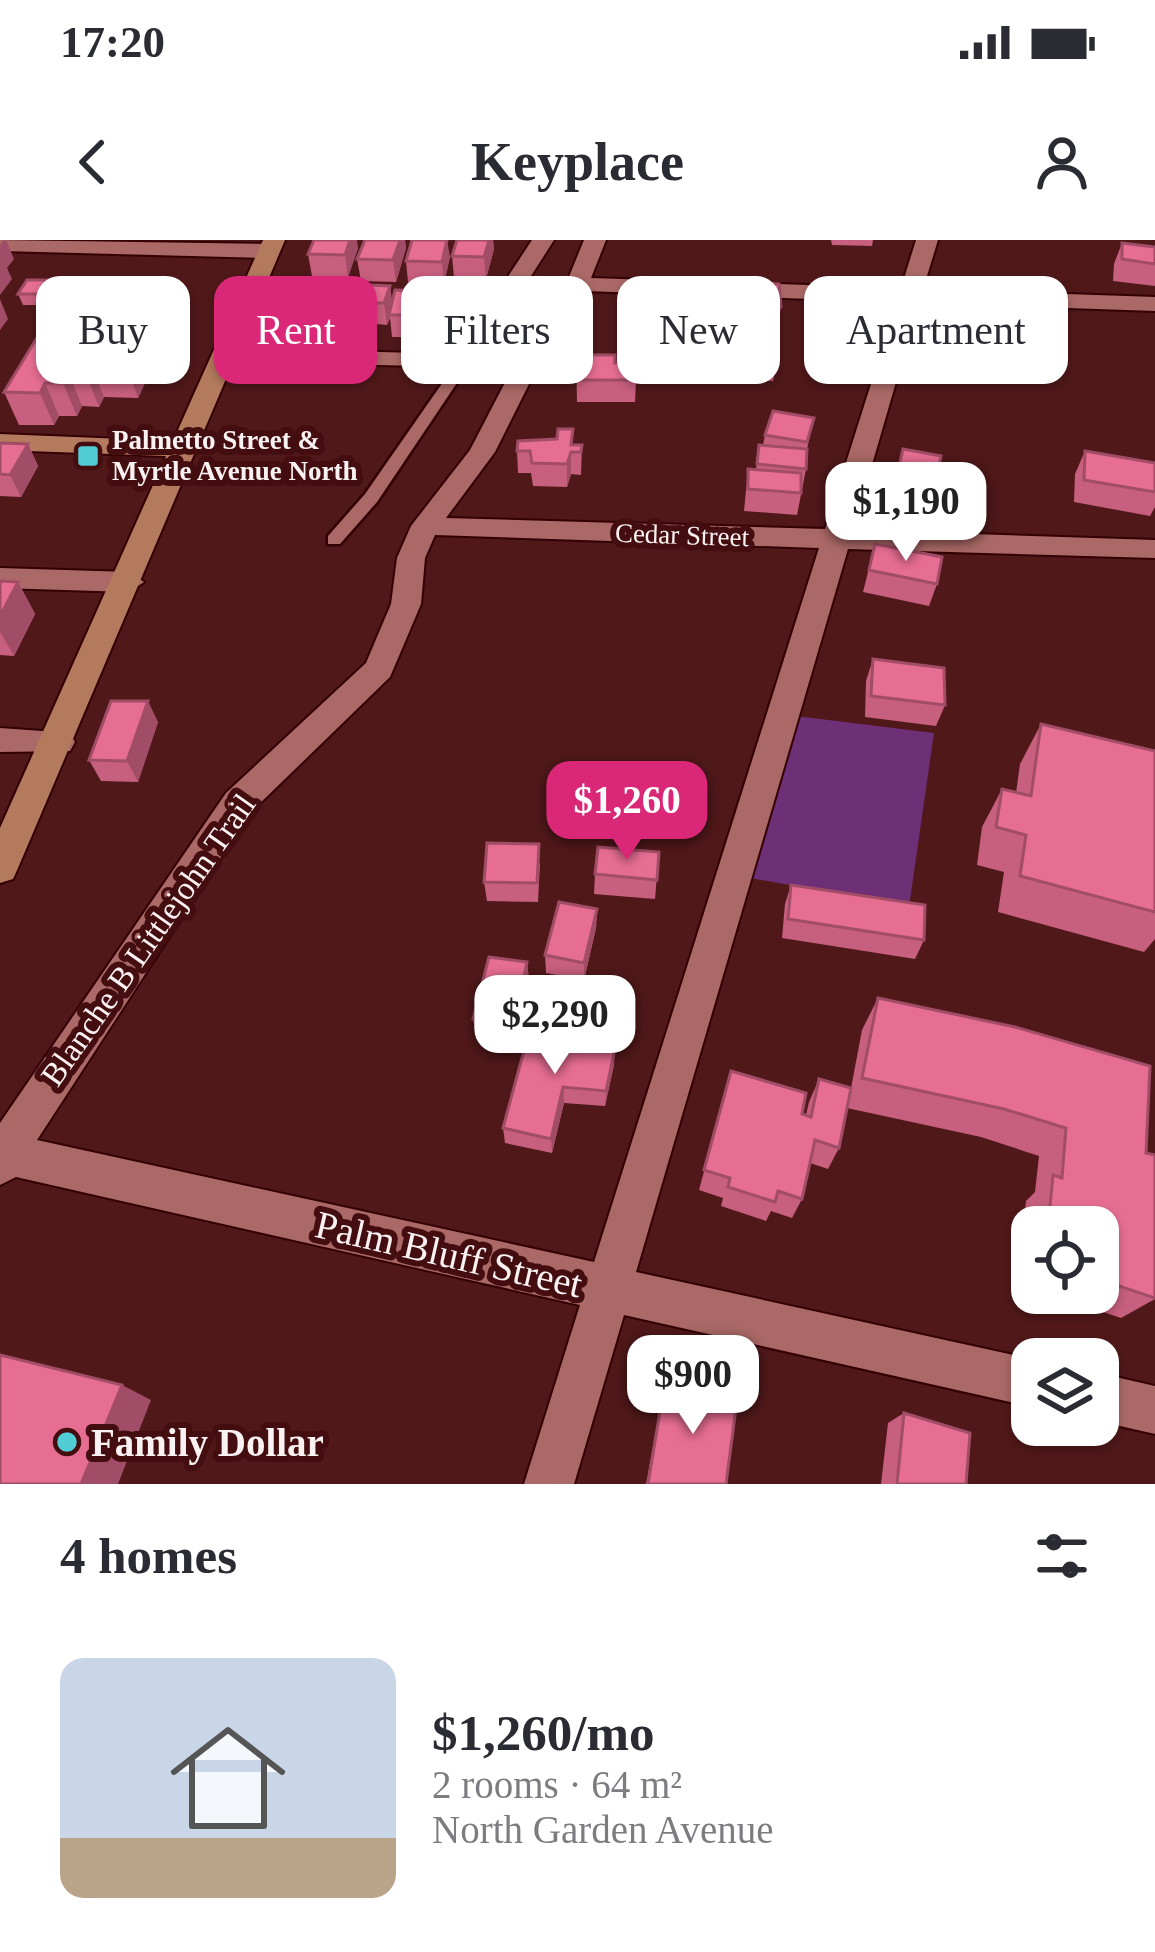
<!DOCTYPE html>
<html lang="en">
<head>
<meta charset="utf-8">
<style>
  body { margin:0; font-family:Georgia,serif; background:#f7f7f7; color:#2b2b33; height:100vh; display:flex; flex-direction:column; font-size:45px; white-space:nowrap }
  * { box-sizing:border-box; margin:0 }
  p { font-size:39px; color:#7c7c81 }
  .icon { flex:none; width:66px; height:66px; fill:none; stroke:currentColor; stroke-width:2; stroke-linecap:round; stroke-linejoin:round }
  .map { position:relative; height:1244px; overflow:hidden }
  .panel { display:flex; flex-direction:column; background:#fff; flex:1 }
  .panel>* { flex:none }
  .top-card { position:absolute; left:36px; top:36px; width:1083px; height:108px; display:flex; gap:24px }
  .buttons { position:absolute; left:1011px; top:966px; display:grid; gap:24px }
  .buttons a { display:grid; place-items:center; width:108px; height:108px; border-radius:24px; background:#fff; box-shadow:0 3px 9px #0004; font-size:60px }
  .price { position:absolute; translate:-50% -102px; padding:0 27px; border-radius:24px; background:#fff; color:#222; font-size:39px; line-height:78px; filter:drop-shadow(0 3px 6px #0008) }
  .price::after { content:''; position:absolute; left:50%; top:72px; width:36px; height:27px; margin-left:-18px; background:inherit; clip-path:polygon(0 0,100% 0,50% 100%) }
  .price.selected { background:#db2777; color:#fff }
  ul { padding:0; list-style:none }
  li { display:flex; align-items:center; gap:36px; height:300px; padding:0 60px }
  li span { display:grid; place-items:center; flex:none; width:336px; height:240px; border-radius:24px; color:#555 }
  li>.icon { margin-inline-start:auto }
  span .icon { width:144px; height:144px; fill:#fffc; stroke-width:1 }
  li b { font-size:51px }
  h2 { display:flex; justify-content:space-between; align-items:center; height:144px; padding:0 60px; font-size:51px }
  .tag { padding:0 42px; border-radius:24px; background:#fff; box-shadow:0 3px 9px #0004; font-size:42px; line-height:108px }
  .tag.selected { background:#db2777; color:#fff }
  .status { display:flex; justify-content:space-between; align-items:center; height:84px; padding:0 60px; background:#fff; direction:ltr }
  .status svg { height:33px; fill:currentColor }
  header { display:flex; justify-content:space-between; align-items:center; height:156px; padding:0 60px; background:#fff; font-size:54px; font-weight:800 }
  .map>svg:first-child { display:block }
  .green { fill:#6d2f75 }
  .lines { fill:none; stroke-linecap:round; stroke-linejoin:round }
  .lane-casing { stroke:#330004; stroke-width:5 }
  .street-casing { stroke:#330004; stroke-width:4 }
  .secondary-casing { stroke:#330004; stroke-width:4 }
  .lane { fill:#aa6966; fill-rule:evenodd }
  .street { fill:#aa6966; fill-rule:evenodd }
  .secondary { fill:#b47a5e; fill-rule:evenodd }
  .wall { fill:#c75f7e }
  .shaded-wall { fill:#a24d67 }
  .building { fill:#e76e93; stroke:#a24d67; stroke-width:3 }
  .poi-dot { fill:#52ccd5; stroke:#440d10; stroke-width:4.5 }
  .labels { text-anchor:middle; dominant-baseline:central; stroke-width:12; stroke-linejoin:round; paint-order:stroke }
  .far-poi-label { font-size:27px; font-weight:bold; fill:#faf2f2; stroke:#440d10; text-anchor:start }
  .far-street-label { font-size:27px; fill:#faf2f2; stroke:#440d10 }
  .street-label { font-size:33px; fill:#faf2f2; stroke:#440d10 }
  .near-street-label { font-size:39px; fill:#faf2f2; stroke:#440d10 }
  .near-poi-label { font-size:39px; font-weight:bold; fill:#faf2f2; stroke:#440d10; text-anchor:start }
</style>
</head>
<body>
<div class="status"><b>17:20</b><svg viewBox="0 0 49 12"><path d="M0 12V9h3v3zM5 12V6h3v6zM10 12V3h3v9zM15 12V0h3v12zM26 1h20v11H26zM47 4h2v5h-2z"/></svg></div>
<header><svg class="icon" aria-label="back" viewBox="0 0 24 24"><path d="M15 5l-7 7 7 7"/></svg>Keyplace<svg class="icon" aria-label="person" viewBox="0 0 24 24"><circle cx="12" cy="8" r="4"/><path d="M4 21q1-7 8-7t8 7"/></svg></header>
<div class="map">
<svg width="1155" height="1244" viewBox="0 0 1155 1244">
  <rect width="100%" height="100%" fill="#501819"/>
  <polygon class="green" points="796,476 934,493 909,667 751,638"/>
  <g class="lines">
    <g class="lane-casing">
      <polygon id="lane" points="459,119 471,122 377,262 340,304 328,304 328,296 365,254"/>
    </g>
    <g class="street-casing">
      <g id="street">
        <polygon points="0,0 269,4 280,11 269,18 0,11"/>
        <polygon points="532,0 554,0 473,127 225,122 213,115 225,108 457,114"/>
        <path d="M 584,0 L 606,0 L 591,38 L 901,48 L 916,0 L 938,0 L 923,49 L 1155,57 L 1155,71 L 919,63 L 853,290 L 1155,300 L 1155,318 L 848,309 L 636,1032 L 1032,1119 L 1032,1167 L 624,1075 L 574,1244 L 524,1244 L 580,1065 L 16,937 L 0,945 L 0,883 L 226,553 L 366,423 L 391,364 L 397,318 L 411,286 L 470,210 L 524,106 L 566,44 ZM 584,51 L 897,62 L 825,289 L 446,278 L 495,212 L 548,106 ZM 435,295 L 819,308 L 594,1022 L 37,900 L 250,573 L 390,437 L 421,364 L 425,318 Z"/>
        <polygon points="0,328 129,332 144,342 129,352 0,348"/>
        <polygon points="0,488 70,493 75,502 70,511 0,512"/>
        <polygon points="1098,1133 1155,1146 1155,1194 1098,1181"/>
      </g>
    </g>
    <g class="secondary-casing">
      <polygon id="secondary" points="263,0 285,0 18,628 13,639 0,643 0,588 166,216 0,210 0,194 173,201"/>
    </g>
    <use href="#lane" class="lane"/>
    <use href="#street" class="street"/>
    <use href="#secondary" class="secondary"/>
  </g>
  <g class="wall">
    <polygon points="365,0 405,0 406,8 396,42 361,41 357,19"/>
    <polygon points="457,0 493,0 494,9 486,39 454,37 452,16"/>
    <polygon points="831,0 873,0 872,6 832,5"/>
    <polygon points="1122,3 1155,7 1155,46 1113,41 1114,24"/>
    <polygon points="358,8 348,37 312,36 308,14"/>
    <polygon points="450,17 444,43 408,42 406,21"/>
    <polygon points="750,42 781,67 777,89 748,88 748,64"/>
    <polygon points="390,46 392,62 446,51 449,72 446,89 428,89 427,97 392,97 390,78 387,85 377,84 375,90 359,89 357,96 339,95 335,74"/>
    <polygon points="819,50 863,79 858,101 829,100 826,87 818,86 815,72"/>
    <polygon points="61,51 52,65 23,65 18,54"/>
    <polygon points="337,63 325,97 290,96 285,74"/>
    <polygon points="140,98 151,130 138,158 104,157 99,167 82,166 77,176 59,176 54,185 19,185 4,152 76,106 101,106"/>
    <polygon points="735,98 777,119 773,141 733,139 732,120"/>
    <polygon points="658,101 720,115 718,137 656,134"/>
    <polygon points="576,115 615,123 636,140 635,162 577,162"/>
    <polygon points="814,178 807,209 806,229 797,275 744,271 748,229 756,230 759,205 763,205 765,195"/>
    <polygon points="0,203 28,204 38,226 21,257 0,256"/>
    <polygon points="573,205 582,205 581,235 571,234 567,247 533,246 531,233 518,233 517,211"/>
    <polygon points="903,209 933,255 926,278 888,270"/>
    <polygon points="1085,211 1155,223 1155,267 1150,276 1074,262 1075,234"/>
    <polygon points="953,237 975,264 971,275 946,270"/>
    <polygon points="875,304 937,344 929,366 863,352"/>
    <polygon points="0,341 18,342 35,374 14,416 0,415"/>
    <polygon points="873,419 945,465 936,486 865,477 866,441"/>
    <polygon points="158,482 138,542 101,541 89,520"/>
    <polygon points="1041,484 1155,511 1155,699 1144,712 998,672 1004,632 977,625 982,587 1002,549 1016,553 1020,524"/>
    <polygon points="659,612 655,659 594,654 595,634"/>
    <polygon points="540,623 538,662 487,661 484,642"/>
    <polygon points="791,645 924,700 915,719 782,698 785,664"/>
    <polygon points="597,669 596,688 584,740 546,733 545,715"/>
    <polygon points="527,722 529,740 516,802 476,796 473,779"/>
    <polygon points="878,758 1146,913 1155,915 1155,1059 1121,1078 1047,1053 1098,1053 1098,987 1032,987 1032,1048 1016,1043 1026,961 1035,952 1039,916 981,897 847,868 839,908 828,929 810,923 802,959 792,978 771,971 766,981 721,966 723,958 699,950 731,831 806,875 809,862 819,839 851,848 862,790"/>
    <polygon points="604,806 614,825 605,866 564,863 552,913 505,903 503,888"/>
    <polygon points="665,1141 726,1244 646,1244"/>
    <polygon points="904,1173 966,1244 881,1244 888,1183"/>
  </g>
  <g class="shaded-wall">
    <polygon points="4,0 6,0 14,19 7,28 12,39 0,55 0,5"/>
    <polygon points="350,0 357,0 358,8 348,37 345,15"/>
    <polygon points="400,0 405,0 406,8 396,42 393,20"/>
    <polygon points="447,0 450,17 444,43 442,22"/>
    <polygon points="489,0 493,0 494,9 486,39 484,17"/>
    <polygon points="56,40 61,51 52,65 47,54"/>
    <polygon points="333,41 337,63 325,97 321,75"/>
    <polygon points="390,46 393,67 387,85 384,63"/>
    <polygon points="446,51 449,72 446,89 444,67"/>
    <polygon points="0,59 8,79 0,90"/>
    <polygon points="374,63 377,84 375,90 372,68"/>
    <polygon points="356,67 359,89 357,96 353,75"/>
    <polygon points="426,67 428,89 427,97 424,75"/>
    <polygon points="140,98 151,130 138,158 126,125"/>
    <polygon points="91,125 104,157 99,167 86,134"/>
    <polygon points="69,134 82,166 77,176 63,143"/>
    <polygon points="45,143 59,176 54,185 40,153"/>
    <polygon points="28,204 38,226 21,257 10,235"/>
    <polygon points="571,212 571,234 567,247 567,224"/>
    <polygon points="18,342 35,374 14,416 0,392 0,376"/>
    <polygon points="148,461 158,482 138,542 127,521"/>
    <polygon points="597,669 596,688 584,740 584,723"/>
    <polygon points="527,722 529,740 516,802 514,785"/>
    <polygon points="615,808 614,825 605,866 606,851"/>
    <polygon points="563,847 564,863 552,913 551,899"/>
    <polygon points="122,1145 151,1160 118,1244 81,1244"/>
  </g>
  <g class="building">
    <polygon points="314,0 350,0 345,15 308,14"/>
    <polygon points="365,0 400,0 393,20 357,19"/>
    <polygon points="412,0 447,0 442,22 406,21"/>
    <polygon points="457,0 489,0 484,17 452,16"/>
    <polygon points="1122,3 1155,7 1155,24 1122,19"/>
    <polygon points="27,40 56,40 47,54 18,54"/>
    <polygon points="298,40 333,41 321,75 285,74"/>
    <polygon points="750,42 779,44 781,67 751,66"/>
    <polygon points="346,44 390,46 384,63 374,63 372,68 356,67 353,75 335,74"/>
    <polygon points="395,50 446,51 444,67 426,67 424,75 389,75"/>
    <polygon points="819,50 857,51 863,79 833,78 830,65 822,65"/>
    <polygon points="689,92 720,93 720,115 658,112 658,101 689,102"/>
    <polygon points="38,96 72,97 67,106 101,106 106,97 140,98 126,125 91,125 86,134 69,134 63,143 45,143 40,153 4,152"/>
    <polygon points="735,98 775,100 777,119 736,117"/>
    <polygon points="576,115 615,115 615,123 635,123 636,140 577,140"/>
    <polygon points="773,171 814,178 807,202 765,195"/>
    <polygon points="558,189 573,189 571,205 582,205 581,212 571,212 567,224 532,223 530,211 517,211 518,201 557,199"/>
    <polygon points="0,203 28,204 10,235 0,234"/>
    <polygon points="759,205 807,209 806,229 757,224"/>
    <polygon points="903,209 941,216 933,255 894,248"/>
    <polygon points="1085,211 1155,223 1155,252 1084,240"/>
    <polygon points="748,229 801,233 801,253 748,249"/>
    <polygon points="953,237 978,242 975,264 949,259"/>
    <polygon points="875,304 942,317 937,344 869,330"/>
    <polygon points="0,341 18,342 0,376"/>
    <polygon points="873,419 944,428 945,465 871,456"/>
    <polygon points="111,461 148,461 127,521 89,520"/>
    <polygon points="1041,484 1155,511 1155,672 1020,636 1026,595 996,587 1002,549 1031,556"/>
    <polygon points="487,603 539,604 537,643 484,642"/>
    <polygon points="598,607 659,612 657,640 595,634"/>
    <polygon points="791,645 925,665 924,700 788,679"/>
    <polygon points="559,662 597,669 584,723 545,715"/>
    <polygon points="489,717 527,722 514,785 473,779"/>
    <polygon points="878,758 1015,787 1150,826 1146,913 1155,915 1155,1058 1098,1039 1098,987 1048,987 1053,935 1062,938 1066,888 1004,869 862,838"/>
    <polygon points="539,787 605,799 603,806 615,808 606,851 563,847 551,899 503,888 529,792 537,793"/>
    <polygon points="731,831 806,853 802,874 811,877 819,839 851,848 839,908 815,900 802,959 778,951 775,962 728,947 730,938 704,930"/>
    <polygon points="0,1115 122,1145 81,1244 0,1244"/>
    <polygon points="665,1141 737,1160 726,1244 648,1244"/>
    <polygon points="904,1173 970,1193 966,1244 897,1244"/>
  </g>
  <g class="poi-dot">
    <rect x="76" y="204" width="24" height="24" rx="6"/>
    <circle cx="67" cy="1202" r="12"/>
  </g>
  <g class="labels">
    <g class="far-poi-label">
      <text x="112" y="200">Palmetto Street &amp;<tspan x="112" dy="31">Myrtle Avenue North</tspan></text>
    </g>
    <g class="far-street-label">
      <text transform="translate(682 295) rotate(2)">Cedar Street</text>
    </g>
    <g class="street-label">
      <text transform="translate(148 700) rotate(-55)">Blanche B Littlejohn Trail</text>
    </g>
    <g class="near-street-label">
      <text transform="translate(449 1014) rotate(13)">Palm Bluff Street</text>
    </g>
    <g class="near-poi-label">
      <text x="91" y="1202">Family Dollar</text>
    </g>
  </g>
</svg>
<div class="buttons">
<a><svg class="icon" aria-label="locate" viewBox="0 0 24 24"><circle cx="12" cy="12" r="6"/><path d="M12 2v4M12 18v4M2 12h4M18 12h4"/></svg></a>
<a><svg class="icon" aria-label="layers" viewBox="0 0 24 24"><path d="M12 4l9 5-9 5-9-5zM3 14l9 5 9-5"/></svg></a>
</div>
<b class="price" style="left:906px;top:324px">$1,190</b>
<b class="price selected" style="left:627px;top:623px">$1,260</b>
<b class="price" style="left:555px;top:837px">$2,290</b>
<b class="price" style="left:693px;top:1197px">$900</b>
<div class="top-card">
<a class="tag">Buy</a>
<a class="tag selected">Rent</a>
<a class="tag">Filters</a>
<a class="tag">New</a>
<a class="tag">Apartment</a>
</div>
</div>
<section class="panel">
<h2>4 homes<svg class="icon" aria-label="filters" viewBox="0 0 24 24"><path d="M4 7h16M4 17h16"/><circle cx="9" cy="7" r="2"/><circle cx="15" cy="17" r="2"/></svg></h2>
<ul>
<li><span style="background:linear-gradient(#c9d6e8 75%,#b9a48a 0)"><svg class="icon" aria-label="home" viewBox="0 0 24 24"><path d="M3 11l9-7 9 7M6 9v11h12V9"/></svg></span><div><b>$1,260/mo</b><p>2 rooms · 64 m²</p><p>North Garden Avenue</p></div></li>
</ul>
</section>
</body>
</html>
